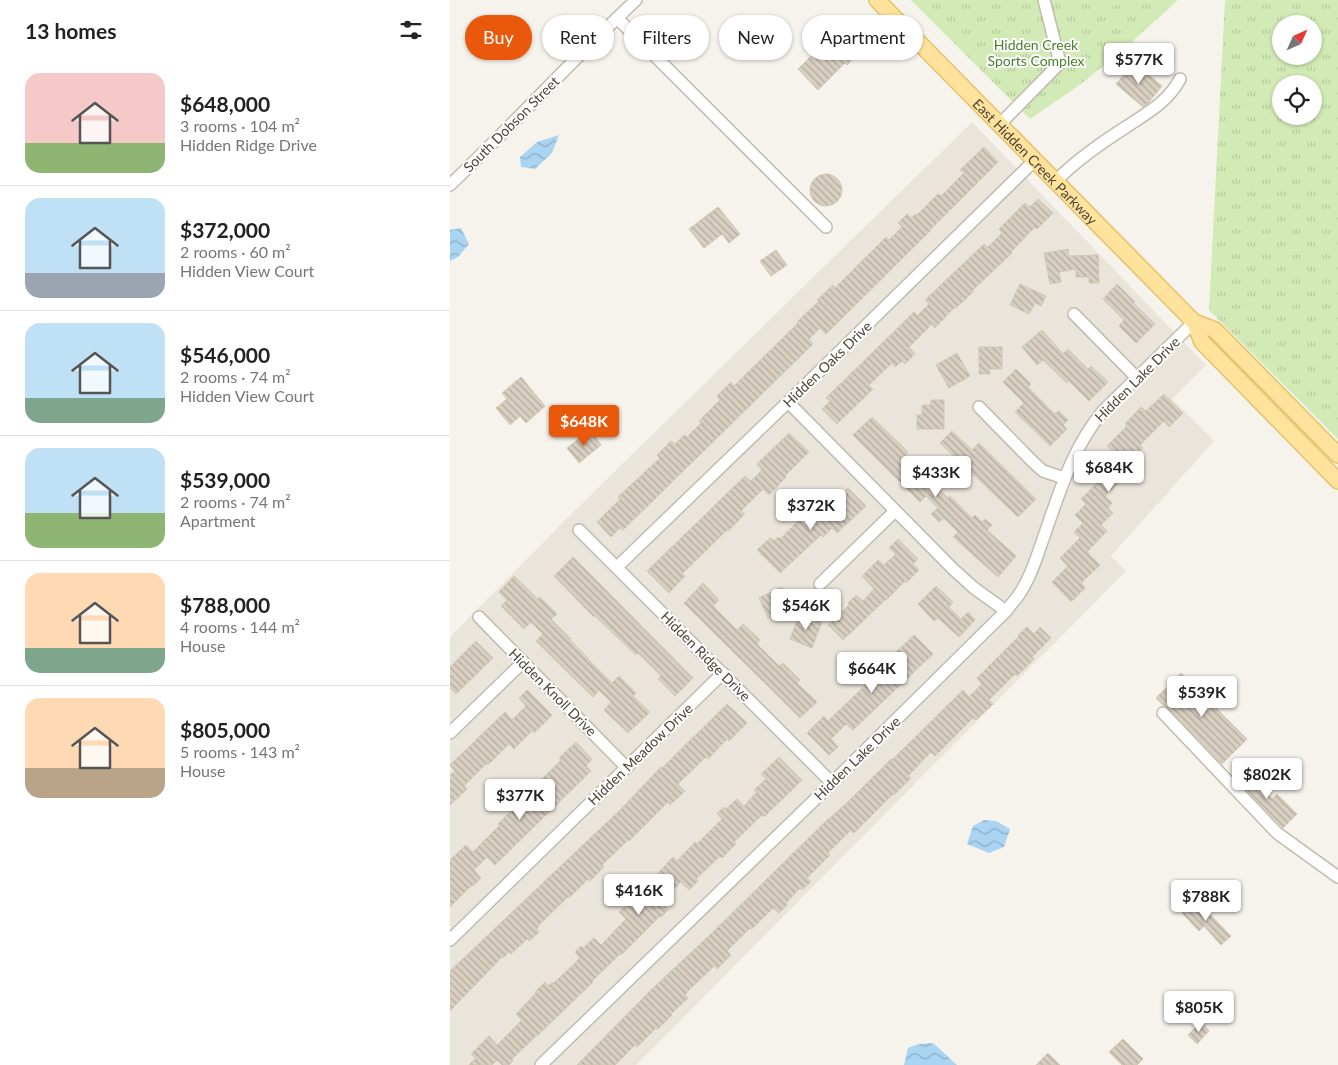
<!DOCTYPE html>
<html lang="en">
<head>
<meta charset="utf-8">
<style>
  body { margin:0; font-family:Lato,sans-serif; background:#f6f6f6; color:#222; height:100vh; display:flex; flex-direction:column; font-size:19px; white-space:nowrap }
  * { box-sizing:border-box; margin:0 }
  p { font-size:16px; color:#767676 }
  .icon { flex:none; width:28px; height:28px; fill:none; stroke:currentColor; stroke-width:2; stroke-linecap:round; stroke-linejoin:round }
  .map { position:relative; flex:1; overflow:hidden }
  .details { display:flex; flex-direction:column; background:#fff; width:450px }
  .details>* { flex:none }
  .banner { position:absolute; left:15px; top:15px; width:475px; height:45px; display:flex; gap:10px }
  .needle { width:32px; rotate:45deg }
  .tools { position:absolute; left:822px; top:15px; display:grid; gap:10px }
  .tools a { display:grid; place-items:center; width:50px; height:50px; border-radius:50%; background:#fff; box-shadow:0 1px 4px #0004; font-size:25px }
  .price { position:absolute; translate:-50% -42px; padding:0 11px; border-radius:5px; background:#fff; color:#222; font-size:16px; line-height:32px; filter:drop-shadow(0 1px 2px #0008) }
  .price::after { content:''; position:absolute; left:50%; top:30px; width:15px; height:11px; margin-left:-8px; background:inherit; clip-path:polygon(0 0,100% 0,50% 100%) }
  .price.active { background:#ea580c; color:#fff }
  ul { padding:0; list-style:none }
  li { display:flex; align-items:center; gap:15px; height:125px; padding:0 25px }
  li+li { border-top:1px solid #e0e0e0 }
  li span { display:grid; place-items:center; flex:none; width:140px; height:100px; border-radius:15px; color:#555 }
  li>.icon { margin-inline-start:auto }
  span .icon { width:60px; height:60px; fill:#fffc; stroke-width:1 }
  li b { font-size:21px }
  h2 { display:flex; justify-content:space-between; align-items:center; height:60px; padding:0 25px; font-size:21px }
  .chip { padding:0 18px; border-radius:22px; background:#fff; box-shadow:0 1px 4px #0004; font-size:18px; line-height:45px }
  .chip.active { background:#ea580c; color:#fff }
  main { display:flex; flex:1; min-height:0 }
  .map>svg:first-child { display:block }
  .residential { fill:#eae5da }
  .grass { fill:url(#grass-tufts); fill-rule:evenodd }
  .pitch { fill:#d2eab5 }
  .water { fill:url(#water-waves) }
  .building { fill:url(#building-back-hatch); stroke:#d3c7b4 }
  .lines { fill:none; stroke-linecap:round; stroke-linejoin:round }
  .minor-casing { stroke:#c2bbae; stroke-width:14 }
  .major-casing { stroke:#e6c16a; stroke-width:18 }
  .minor { stroke:#fff; stroke-width:11 }
  .major { stroke:#ffe39c; stroke-width:15 }
  .labels { text-anchor:middle; dominant-baseline:central; stroke-width:4; stroke-linejoin:round; paint-order:stroke }
  .park-label { font-size:14px; fill:#4a7f2a; stroke:#fff }
  .street-label { font-size:14px; fill:#4b4439; stroke:#fff }
</style>
</head>
<body>
<main>
<section class="details">
<h2>13 homes<svg class="icon" aria-label="filters" viewBox="0 0 24 24"><path d="M4 7h16M4 17h16"/><circle cx="9" cy="7" r="2"/><circle cx="15" cy="17" r="2"/></svg></h2>
<ul>
<li><span style="background:linear-gradient(#f6c9c9 70%,#8fb573 0)"><svg class="icon" aria-label="home" viewBox="0 0 24 24"><path d="M3 11l9-7 9 7M6 9v11h12V9"/></svg></span><div><b>$648,000</b><p>3 rooms · 104 m²</p><p>Hidden Ridge Drive</p></div></li>
<li><span style="background:linear-gradient(#bfe0f5 75%,#9aa5b1 0)"><svg class="icon" aria-label="home" viewBox="0 0 24 24"><path d="M3 11l9-7 9 7M6 9v11h12V9"/></svg></span><div><b>$372,000</b><p>2 rooms · 60 m²</p><p>Hidden View Court</p></div></li>
<li><span style="background:linear-gradient(#bfe0f5 75%,#7fa58c 0)"><svg class="icon" aria-label="home" viewBox="0 0 24 24"><path d="M3 11l9-7 9 7M6 9v11h12V9"/></svg></span><div><b>$546,000</b><p>2 rooms · 74 m²</p><p>Hidden View Court</p></div></li>
<li><span style="background:linear-gradient(#bfe0f5 65%,#8fb573 0)"><svg class="icon" aria-label="home" viewBox="0 0 24 24"><path d="M3 11l9-7 9 7M6 9v11h12V9"/></svg></span><div><b>$539,000</b><p>2 rooms · 74 m²</p><p>Apartment</p></div></li>
<li><span style="background:linear-gradient(#ffd9b3 75%,#7fa58c 0)"><svg class="icon" aria-label="home" viewBox="0 0 24 24"><path d="M3 11l9-7 9 7M6 9v11h12V9"/></svg></span><div><b>$788,000</b><p>4 rooms · 144 m²</p><p>House</p></div></li>
<li><span style="background:linear-gradient(#ffd9b3 70%,#b9a48a 0)"><svg class="icon" aria-label="home" viewBox="0 0 24 24"><path d="M3 11l9-7 9 7M6 9v11h12V9"/></svg></span><div><b>$805,000</b><p>5 rooms · 143 m²</p><p>House</p></div></li>
</ul>
</section>
<div class="map">
<svg width="888" height="1065" viewBox="0 0 888 1065">
  <defs>
    <pattern id="grass-tufts" width="24" height="20" patternUnits="userSpaceOnUse" patternTransform="scale(1.25)"><rect width="24" height="20" fill="#d2eab5"/><path d="M3 7l-1-3M5 7V3M7 7l1-3M15 17l-1-3M17 17v-4M19 17l1-3" fill="none" stroke="#b6ca9c"/></pattern>
    <pattern id="water-waves" width="16" height="10" patternUnits="userSpaceOnUse" patternTransform="scale(1.25)"><rect width="16" height="10" fill="#a9d4f2"/><path d="M0 5q4-4 8 0t8 0" fill="none" stroke="#8caec5"/></pattern>
    <pattern id="building-back-hatch" width="6" height="6" patternUnits="userSpaceOnUse" patternTransform="scale(1.25)"><rect width="6" height="6" fill="#d8cfc1"/><path d="M-1 5l2 2M0 0l6 6M5-1l2 2" fill="none" stroke="#b1aa9e"/></pattern>
  </defs>
  <rect width="100%" height="100%" fill="#f6f3ec"/>
  <polygon class="residential" points="522,122 756,365 722,399 764,441 661,556 676,571 186,1065 0,1065 0,637 116,519"/>
  <g class="grass">
    <polygon points="461,0 728,0 674,49 631,84 580,119"/>
    <path d="M 775,0 L 888,0 L 888,439 L 759,310 ZM 831,24 L 864,24 L 864,56 L 831,56 ZM 831,84 L 864,84 L 864,116 L 831,116 Z"/>
  </g>
  <polygon class="pitch" points="638,0 681,0 643,14"/>
  <g class="water">
    <polygon points="109,135 102,153 85,169 71,167 70,157 87,142"/>
    <polygon points="11,228 19,244 8,257 0,261 0,230"/>
    <polygon points="534,820 546,821 560,829 554,847 539,853 517,844 523,826"/>
    <polygon points="483,1043 507,1065 454,1065 458,1048 469,1044"/>
  </g>
  <g class="building">
    <polygon points="387,21 418,52 411,59 407,55 397,65 395,63 368,90 348,69 371,46 366,42 370,38 367,35 379,22 382,26"/>
    <polygon points="684,63 712,86 698,103 693,107 666,84"/>
    <polygon points="534,147 548,162 481,229 481,230 468,243 376,334 370,328 359,339 363,344 173,530 170,528 161,537 147,522 170,499 168,497 210,458 207,455 221,441 225,444 234,435 237,437 251,423 249,421 270,400 267,396 281,382 284,386 348,323 347,322 369,301 367,300 383,285 385,288 436,237 439,240 452,227 448,223 457,214 461,218 466,214 467,215 488,194 491,196 514,173 510,170"/>
    <circle cx="376" cy="190" r="16"/>
    <polygon points="588,199 603,213 587,229 585,227 561,252 562,253 522,291 523,292 506,308 505,307 485,328 482,324 459,347 465,354 455,364 452,361 445,367 442,363 419,385 423,389 387,424 372,409 380,401 376,398 464,312 467,316 479,304 475,300 534,244 538,247 552,233 549,229 575,203 580,207"/>
    <polygon points="268,207 290,234 279,243 272,234 254,248 239,229"/>
    <polygon points="618,249 619,256 648,255 649,283 639,283 639,277 626,277 626,269 609,272 611,282 600,284 594,253"/>
    <polygon points="326,250 337,265 321,276 310,261"/>
    <polygon points="570,284 596,296 591,306 585,303 579,314 560,305"/>
    <polygon points="667,284 685,302 683,303 705,324 686,343 669,326 674,320 653,299"/>
    <polygon points="592,330 613,354 618,349 638,369 641,366 658,382 639,401 619,381 617,383 593,360 587,365 572,347"/>
    <polygon points="529,347 552,347 552,369 540,369 540,374 529,374"/>
    <polygon points="507,353 520,376 499,388 486,365"/>
    <polygon points="566,369 581,384 578,387 605,414 609,411 618,420 613,425 617,429 600,446 565,412 574,403 553,382"/>
    <polygon points="71,377 95,406 76,423 70,416 60,425 46,408 57,399 52,393"/>
    <polygon points="714,394 733,413 719,427 714,421 690,445 693,448 672,469 678,474 655,496 662,503 658,508 663,513 651,525 657,531 637,552 650,565 631,583 635,588 621,602 602,582 618,566 610,558 630,538 624,532 633,523 625,515 636,504 631,499 651,479 642,471 650,464 653,467 666,454 657,446 677,426 675,424 691,407 696,411"/>
    <polygon points="481,400 494,400 494,429 467,429 467,415 472,415 472,405 481,405"/>
    <polygon points="422,417 458,452 455,456 476,478 477,477 498,498 500,496 522,518 525,515 532,522 535,519 542,525 537,530 566,556 548,577 503,537 508,532 494,518 489,522 481,514 488,508 476,496 470,502 403,435"/>
    <polygon points="140,430 151,445 129,463 117,448"/>
    <polygon points="502,431 522,450 529,443 586,499 568,517 490,443"/>
    <polygon points="339,433 359,452 335,476 336,477 319,495 313,489 291,511 295,514 278,531 277,530 232,574 235,576 219,593 197,571 295,476 301,481 312,470 307,464"/>
    <polygon points="398,488 416,506 387,533 382,528 373,537 371,535 330,573 307,550 320,538 324,541 328,537 330,539 349,520 356,526 375,507 376,509"/>
    <polygon points="448,539 468,559 463,564 469,570 456,583 455,581 436,600 435,600 393,640 378,625 399,605 398,603 406,595 413,601 424,589 412,576 428,560 434,565 446,554 439,548"/>
    <polygon points="123,557 243,678 225,696 208,679 211,676 188,653 186,655 145,616 144,617 104,576"/>
    <polygon points="64,576 88,599 90,597 107,614 101,619 121,639 120,640 138,658 138,659 162,683 169,676 186,693 183,696 200,712 178,733 154,710 161,702 149,690 143,697 86,641 93,634 81,622 74,629 51,606 57,600 49,592"/>
    <polygon points="253,583 269,600 263,606 287,630 293,624 310,640 307,644 329,666 333,663 350,680 347,683 367,702 350,718 234,603"/>
    <polygon points="486,586 503,602 499,607 511,619 518,612 525,620 509,637 488,618 484,621 468,604"/>
    <polygon points="332,587 336,596 333,598 338,609 318,618 309,598"/>
    <polygon points="349,615 352,615 372,622 362,648 340,639"/>
    <polygon points="577,627 584,634 590,627 601,638 582,657 584,659 567,676 565,674 539,700 543,704 526,720 523,718 485,756 481,752 458,776 461,778 444,795 443,794 404,833 401,830 378,853 380,855 357,878 361,882 352,890 350,888 336,903 337,905 329,913 323,908 302,929 300,928 277,951 281,955 267,969 264,966 239,990 235,995 238,998 221,1014 222,1015 208,1029 206,1028 187,1047 185,1045 165,1065 127,1065 203,988 260,935 380,817 380,818 402,798 441,759 442,760 513,690 519,697 532,684 527,678 569,636 568,635"/>
    <polygon points="464,635 483,654 403,730 396,724 381,739 388,747 379,755 357,733 374,716 378,721 448,654 446,652"/>
    <polygon points="26,641 43,658 6,694 0,688 0,667"/>
    <polygon points="731,673 797,739 772,764 718,708 714,706 706,698"/>
    <polygon points="77,690 102,715 84,733 82,731 64,749 59,744 38,765 37,763 14,786 17,789 0,805 0,775 5,771 0,765 55,712 62,720 76,706 69,698"/>
    <polygon points="277,704 297,723 279,741 277,739 258,759 256,757 228,784 235,791 220,805 218,802 179,841 178,840 152,865 154,867 140,881 138,879 119,898 118,897 90,924 87,929 89,932 79,941 77,939 61,954 59,952 53,958 52,957 0,1011 0,971 172,808 211,767 212,768"/>
    <polygon points="126,742 142,759 136,766 141,771 45,865 37,857 24,870 31,878 23,886 22,885 0,907 0,860 16,845 23,852 49,826 48,824 65,807 68,810 93,784 90,781 111,760 109,758"/>
    <polygon points="329,757 352,780 314,817 312,815 284,842 286,844 272,858 270,856 246,879 248,881 239,890 231,882 219,894 221,896 212,904 218,910 211,917 210,916 171,955 170,954 142,981 143,982 88,1035 87,1035 62,1059 63,1061 59,1065 52,1065 47,1060 42,1065 19,1065 26,1058 21,1054 39,1036 47,1045 72,1020 66,1014 86,993 85,992 95,982 98,986 103,982 104,983 130,958 125,952 131,946 133,948 144,938 151,945 176,919 169,912 183,899 187,902 212,877 208,873 223,857 227,861 245,842 247,844 272,819 267,813 274,807 276,809 287,799 294,806 307,792 304,790 316,779 311,774"/>
    <polygon points="791,768 822,799 827,794 847,814 833,828 783,776"/>
    <polygon points="746,900 781,936 771,945 754,926 749,931 732,913"/>
    <polygon points="751,1022 759,1031 747,1044 738,1035"/>
    <polygon points="673,1039 693,1059 687,1065 672,1065 659,1052"/>
    <polygon points="598,1053 610,1065 586,1065"/>
  </g>
  <g class="lines">
    <g class="minor-casing">
      <g id="minor">
        <polyline points="167,18 376,227"/>
        <polyline points="550,124 610,63 594,0"/>
        <path d="M 606,181 C 626,160 651,143 676,127 C 697,113 718,102 730,79"/>
        <path d="M 0,185 C 63,125 122,60 186,0"/>
        <polyline points="624,314 687,378"/>
        <polyline points="338,402 503,569 524,588 556,611"/>
        <polyline points="529,407 583,462 593,471 614,478"/>
        <polyline points="129,530 382,783"/>
        <polyline points="167,567 338,402 585,160"/>
        <polyline points="370,584 445,511"/>
        <polyline points="29,617 177,768"/>
        <polyline points="713,713 827,833 888,877"/>
        <polyline points="0,733 73,662"/>
        <polyline points="0,940 273,673"/>
        <path d="M 91,1065 L 382,783 L 556,611 C 560,606 564,601 568,596 C 580,579 586,559 593,539 C 609,494 622,448 653,411 L 744,322"/>
      </g>
    </g>
    <g class="major-casing">
      <g id="major">
        <path id="s1" d="M 427,0 L 744,322 L 752,342 L 888,481"/>
        <polyline points="744,322 765,330 888,455"/>
      </g>
    </g>
    <use href="#minor" class="minor"/>
    <use href="#major" class="major"/>
  </g>
  <g class="labels">
    <g class="park-label">
      <text x="586" y="44">Hidden Creek<tspan x="586" dy="16">Sports Complex</tspan></text>
    </g>
    <g class="street-label">
      <text transform="translate(61 124) rotate(-45)">South Dobson Street</text>
      <text stroke="none"><textPath href="#s1" startOffset="226">East Hidden Creek Parkway</textPath></text>
      <text transform="translate(377 364) rotate(-44)">Hidden Oaks Drive</text>
      <text transform="translate(687 379) rotate(-45)">Hidden Lake Drive</text>
      <text transform="translate(256 656) rotate(45)">Hidden Ridge Drive</text>
      <text transform="translate(103 692) rotate(45)">Hidden Knoll Drive</text>
      <text transform="translate(190 754) rotate(-44)">Hidden Meadow Drive</text>
      <text transform="translate(407 758) rotate(-44)">Hidden Lake Drive</text>
    </g>
  </g>
</svg>
<div class="tools">
<a><svg class="needle" viewBox="-14 -14 28 28"><path d="M0-13l5 13h-10z" fill="#e53935"/><path d="M0 13l5-13h-10z" fill="#767676"/></svg></a>
<a><svg class="icon" aria-label="locate" viewBox="0 0 24 24"><circle cx="12" cy="12" r="6"/><path d="M12 2v4M12 18v4M2 12h4M18 12h4"/></svg></a>
</div>
<b class="price" style="left:689px;top:85px">$577K</b>
<b class="price active" style="left:134px;top:447px">$648K</b>
<b class="price" style="left:659px;top:493px">$684K</b>
<b class="price" style="left:486px;top:498px">$433K</b>
<b class="price" style="left:361px;top:531px">$372K</b>
<b class="price" style="left:356px;top:631px">$546K</b>
<b class="price" style="left:422px;top:694px">$664K</b>
<b class="price" style="left:752px;top:718px">$539K</b>
<b class="price" style="left:817px;top:800px">$802K</b>
<b class="price" style="left:70px;top:821px">$377K</b>
<b class="price" style="left:189px;top:916px">$416K</b>
<b class="price" style="left:756px;top:922px">$788K</b>
<b class="price" style="left:749px;top:1033px">$805K</b>
<div class="banner">
<a class="chip active">Buy</a>
<a class="chip">Rent</a>
<a class="chip">Filters</a>
<a class="chip">New</a>
<a class="chip">Apartment</a>
</div>
</div>
</main>
</body>
</html>
